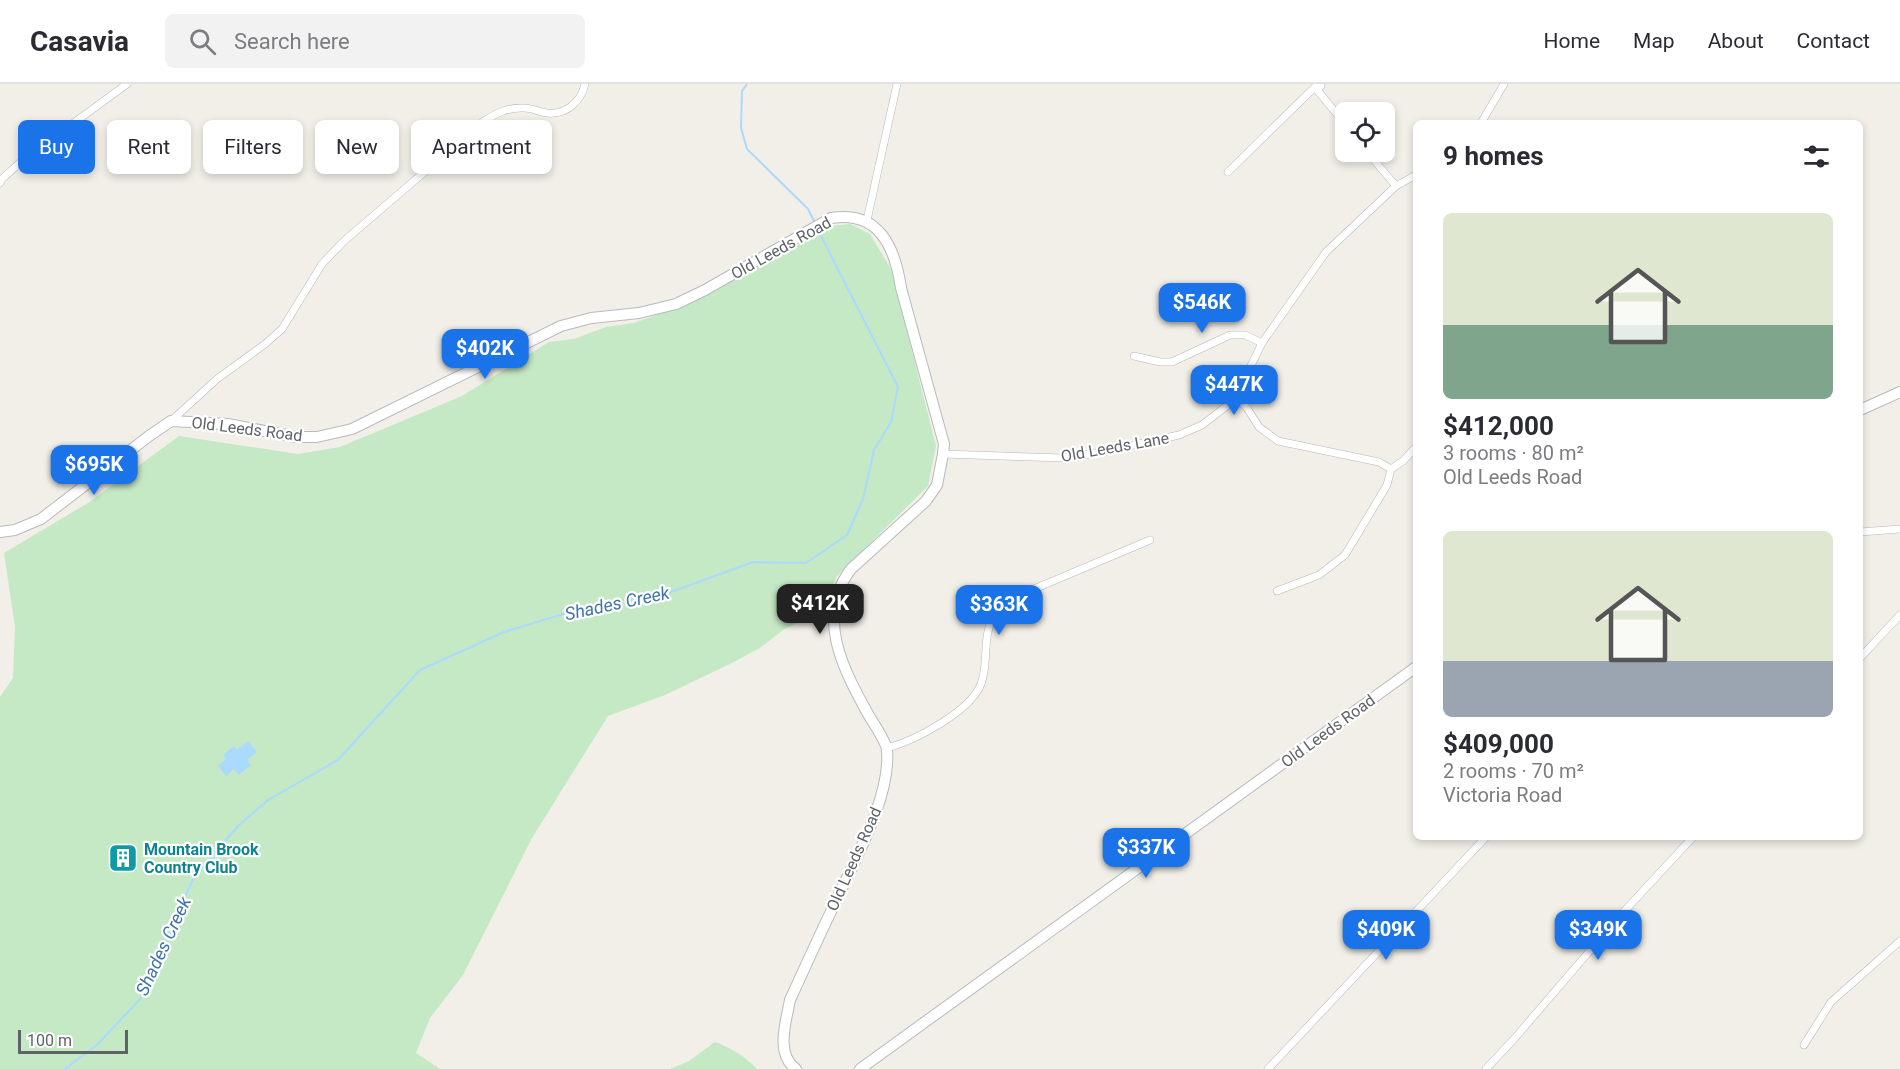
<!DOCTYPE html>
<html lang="en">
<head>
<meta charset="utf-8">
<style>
  body { margin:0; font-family:Roboto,sans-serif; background:#f2f2f3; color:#2b2b33; height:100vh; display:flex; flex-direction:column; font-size:22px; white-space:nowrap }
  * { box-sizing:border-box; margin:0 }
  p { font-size:20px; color:#7c7c81 }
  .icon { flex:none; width:33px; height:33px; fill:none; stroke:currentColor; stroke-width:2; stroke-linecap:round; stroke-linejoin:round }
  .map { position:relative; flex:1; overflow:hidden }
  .details { position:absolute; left:1413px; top:36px; width:450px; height:720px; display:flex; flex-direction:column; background:#fff; border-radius:9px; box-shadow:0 3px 9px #0003 }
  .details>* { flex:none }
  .top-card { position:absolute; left:18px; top:36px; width:570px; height:54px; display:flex; gap:12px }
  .tools { position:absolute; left:1335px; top:18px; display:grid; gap:12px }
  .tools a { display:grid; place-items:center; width:60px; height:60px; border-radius:9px; background:#fff; box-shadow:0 3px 9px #0003; font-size:30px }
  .scale { position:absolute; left:18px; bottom:15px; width:110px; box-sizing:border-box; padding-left:6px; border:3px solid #5f6368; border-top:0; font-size:16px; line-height:21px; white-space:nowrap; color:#5f6368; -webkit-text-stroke:4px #fff; paint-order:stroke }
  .price { position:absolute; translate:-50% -51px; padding:0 14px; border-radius:12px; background:#1a73e8; color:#fff; font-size:20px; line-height:39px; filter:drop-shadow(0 2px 3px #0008) }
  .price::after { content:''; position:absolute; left:50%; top:36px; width:18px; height:14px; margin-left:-9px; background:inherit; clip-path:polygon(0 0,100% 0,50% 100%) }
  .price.active { background:#222; color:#fff }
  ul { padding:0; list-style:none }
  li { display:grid; align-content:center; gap:12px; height:318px; padding:0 30px }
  li span { display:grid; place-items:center; height:186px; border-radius:9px; color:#555 }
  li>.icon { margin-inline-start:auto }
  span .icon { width:108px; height:108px; fill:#fffc; stroke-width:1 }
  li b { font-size:26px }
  h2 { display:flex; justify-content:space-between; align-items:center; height:72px; padding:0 30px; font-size:26px }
  .chip { padding:0 21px; border-radius:9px; background:#fff; box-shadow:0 3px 9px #0003; font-size:21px; line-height:54px }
  .chip.active { background:#1a73e8; color:#fff }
  header { display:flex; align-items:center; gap:36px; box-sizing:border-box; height:84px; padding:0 30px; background:#fff; border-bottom:2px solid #e1e1e2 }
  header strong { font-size:28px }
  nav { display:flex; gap:33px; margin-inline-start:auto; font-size:21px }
  .search { width:420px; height:54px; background:#f2f2f3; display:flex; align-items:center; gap:15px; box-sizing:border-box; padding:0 21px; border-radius:9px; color:#7c7c81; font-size:22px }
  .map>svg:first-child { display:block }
  .green { fill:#c5e8c5 }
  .water { fill:#aadaff }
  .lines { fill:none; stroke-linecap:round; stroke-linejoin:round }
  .stream { stroke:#aadaff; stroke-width:2 }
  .minor-casing { stroke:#b5b8bc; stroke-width:8 }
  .secondary-casing { stroke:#b6babf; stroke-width:12 }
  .minor { stroke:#fff; stroke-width:7 }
  .secondary { stroke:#fff; stroke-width:10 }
  .labels { text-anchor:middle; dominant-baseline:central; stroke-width:4.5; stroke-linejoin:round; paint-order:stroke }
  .street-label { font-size:16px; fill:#5f6368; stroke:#fff }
  .culture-label { font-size:16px; font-weight:bold; fill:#0d838f; stroke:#fff; text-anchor:start }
  .water-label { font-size:18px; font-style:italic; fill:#4174aa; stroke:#fff }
</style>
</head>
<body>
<header>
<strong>Casavia</strong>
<div class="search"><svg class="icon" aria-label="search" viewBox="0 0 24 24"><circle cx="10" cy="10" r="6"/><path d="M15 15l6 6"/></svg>Search here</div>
<nav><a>Home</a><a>Map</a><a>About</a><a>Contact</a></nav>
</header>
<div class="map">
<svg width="1900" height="985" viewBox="0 0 1900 985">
  <rect width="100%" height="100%" fill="#f1efe8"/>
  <g class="green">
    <polygon points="850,140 870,150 891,185 936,362 928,402 837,492 822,523 816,529 783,546 760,564 732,579 665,611 608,632 532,754 463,891 430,934 416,969 440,985 0,985 0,613 13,594 15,543 4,469 88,419 179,352 298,370 340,363 462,312 549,258 574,255 606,243 634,239 656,231 745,190 830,142"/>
    <path d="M 715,958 C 731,964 745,972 757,985 L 670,985 L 689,977 Z"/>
  </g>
  <polygon class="water" points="248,657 257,668 247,676 251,681 239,691 234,685 226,692 218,682 226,675 223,671 234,662 237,666"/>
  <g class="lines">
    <g class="stream">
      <polyline points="747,0 742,7 741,44 747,65 808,125 815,139"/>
      <polyline points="65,985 97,961 141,914 193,795 238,742 268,716 338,676 420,586 504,548 590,522 671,508 753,478 806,479 847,451 863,415 874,366 891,338 898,303 818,146"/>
    </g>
    <g class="minor-casing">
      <g id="minor">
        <polyline points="1321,2 1317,6 1346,41"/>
        <polyline points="1481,39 1504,0"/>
        <polyline points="1367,68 1396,102"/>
        <polyline points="1228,88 1318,0"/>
        <polyline points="0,99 2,95 23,76 127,0"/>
        <polyline points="867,136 897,0"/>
        <polyline points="1134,272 1160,278 1172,278 1230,251 1245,251 1262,259"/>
        <polyline points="1237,314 1247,324 1259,343 1278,357 1379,378 1391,385"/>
        <path d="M 171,337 L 217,295 L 265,260 L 282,245 L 322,180 L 344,157 L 484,37 C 497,29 508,23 524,24 C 532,24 539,28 547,29 C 566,31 581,18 585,0"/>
        <polyline points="943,370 1063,374 1097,369 1179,351 1202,341 1237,314 1244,296 1262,259 1326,168 1396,102 1416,91"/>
        <polyline points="1860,448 1900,445"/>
        <polyline points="1277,507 1319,491 1345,471 1387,401 1391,385 1403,377 1416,363"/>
        <polyline points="1860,574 1900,531"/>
        <path d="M 887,664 C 914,657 970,628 981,600 C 990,576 980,550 997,528 C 1001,522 1009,518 1015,513 L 1150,456"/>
        <polyline points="1804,961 1831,918 1900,857"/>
        <polyline points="1268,985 1486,753"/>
        <polyline points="1486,985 1514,955 1618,834 1693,753"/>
      </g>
    </g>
    <g class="secondary-casing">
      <g id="secondary">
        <polyline points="1860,326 1900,308"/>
        <path d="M 0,448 L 15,446 L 41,435 L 149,352 L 171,337 L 228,340 L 296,353 L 317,353 L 352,345 L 561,242 L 591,234 L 639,229 L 676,220 L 705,206 L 831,134 C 879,126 895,163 901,204 L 944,360 L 943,370 L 937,401 L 926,417 L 851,485 C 815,532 843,585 868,630 C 873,639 886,657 887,666 C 891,713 855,775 836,817 C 820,850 805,883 790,916 C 786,938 775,970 796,985"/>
        <polyline points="860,985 1416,583"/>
      </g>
    </g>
    <use href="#minor" class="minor"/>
    <use href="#secondary" class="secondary"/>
  </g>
  <defs>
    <g id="building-square" transform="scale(1.5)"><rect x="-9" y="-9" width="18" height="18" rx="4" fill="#0f9aa8" stroke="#fff"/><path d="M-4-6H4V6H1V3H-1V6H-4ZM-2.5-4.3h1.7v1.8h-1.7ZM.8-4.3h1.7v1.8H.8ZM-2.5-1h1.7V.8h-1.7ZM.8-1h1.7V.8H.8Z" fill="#fff"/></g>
  </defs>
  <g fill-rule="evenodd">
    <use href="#building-square" x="123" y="774"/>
  </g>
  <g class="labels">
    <g class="street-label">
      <text transform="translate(781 164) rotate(-29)">Old Leeds Road</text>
      <text transform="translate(247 345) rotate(7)">Old Leeds Road</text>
      <text transform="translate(1115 363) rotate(-10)">Old Leeds Lane</text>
      <text transform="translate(1328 647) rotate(-36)">Old Leeds Road</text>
      <text transform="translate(854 775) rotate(-66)">Old Leeds Road</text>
    </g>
    <g class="culture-label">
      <text x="144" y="765">Mountain Brook<tspan x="144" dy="18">Country Club</tspan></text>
    </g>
    <g class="water-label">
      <text transform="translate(617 519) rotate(-12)">Shades Creek</text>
      <text transform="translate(163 862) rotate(-65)">Shades Creek</text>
    </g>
  </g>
</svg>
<div class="tools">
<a><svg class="icon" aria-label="locate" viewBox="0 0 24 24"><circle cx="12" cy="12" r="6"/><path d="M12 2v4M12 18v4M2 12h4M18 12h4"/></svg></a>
</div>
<div class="scale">100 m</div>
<b class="price" style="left:1202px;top:250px">$546K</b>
<b class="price" style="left:485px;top:296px">$402K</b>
<b class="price" style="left:1234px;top:332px">$447K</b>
<b class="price" style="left:94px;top:412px">$695K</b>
<b class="price active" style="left:820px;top:551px">$412K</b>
<b class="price" style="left:999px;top:552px">$363K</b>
<b class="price" style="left:1146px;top:795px">$337K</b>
<b class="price" style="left:1386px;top:877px">$409K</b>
<b class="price" style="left:1598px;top:877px">$349K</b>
<div class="top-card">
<a class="chip active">Buy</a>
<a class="chip">Rent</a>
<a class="chip">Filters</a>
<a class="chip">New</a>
<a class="chip">Apartment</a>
</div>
<section class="details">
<h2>9 homes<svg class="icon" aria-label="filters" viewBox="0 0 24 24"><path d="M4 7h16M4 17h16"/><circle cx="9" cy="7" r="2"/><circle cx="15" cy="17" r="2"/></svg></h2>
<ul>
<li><span style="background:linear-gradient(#dfe7d0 60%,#7fa58c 0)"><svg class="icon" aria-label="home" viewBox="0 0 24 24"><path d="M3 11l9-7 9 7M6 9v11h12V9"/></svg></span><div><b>$412,000</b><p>3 rooms · 80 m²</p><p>Old Leeds Road</p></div></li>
<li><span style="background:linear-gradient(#dfe7d0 70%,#9aa5b1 0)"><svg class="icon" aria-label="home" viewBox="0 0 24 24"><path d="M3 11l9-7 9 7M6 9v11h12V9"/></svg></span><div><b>$409,000</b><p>2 rooms · 70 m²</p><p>Victoria Road</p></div></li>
</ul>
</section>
</div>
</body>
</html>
